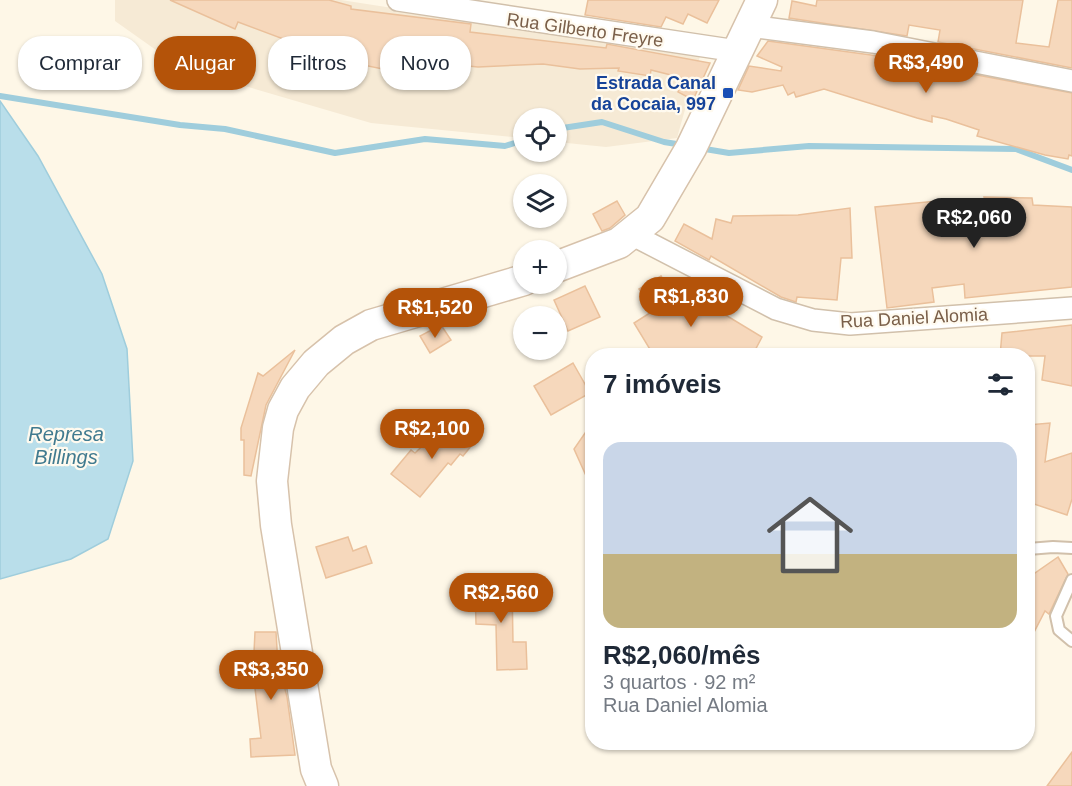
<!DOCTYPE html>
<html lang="pt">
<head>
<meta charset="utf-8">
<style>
  body { margin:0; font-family:Arial,sans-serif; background:#f6f6f7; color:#1f2937; height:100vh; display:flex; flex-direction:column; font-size:22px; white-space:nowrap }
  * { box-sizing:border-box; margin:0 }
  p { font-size:20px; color:#747a83 }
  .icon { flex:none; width:33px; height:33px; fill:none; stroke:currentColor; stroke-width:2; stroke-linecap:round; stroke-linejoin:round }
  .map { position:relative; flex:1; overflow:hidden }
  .panel { position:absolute; left:585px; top:348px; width:450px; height:402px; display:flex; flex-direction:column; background:#fff; border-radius:24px; box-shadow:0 2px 4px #0004 }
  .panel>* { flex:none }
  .banner { position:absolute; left:18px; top:36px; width:477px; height:54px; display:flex; gap:12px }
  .controls { position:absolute; left:513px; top:108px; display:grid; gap:12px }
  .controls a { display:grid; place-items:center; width:54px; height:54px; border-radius:50%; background:#fff; box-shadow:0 2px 4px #0004; font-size:30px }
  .price { position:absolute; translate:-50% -51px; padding:0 14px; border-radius:21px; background:#b45309; color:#fff; font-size:20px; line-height:39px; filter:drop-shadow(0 2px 3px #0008) }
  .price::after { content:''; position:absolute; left:50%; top:36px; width:18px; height:14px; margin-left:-9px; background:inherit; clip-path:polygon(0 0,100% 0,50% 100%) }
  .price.current { background:#222; color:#fff }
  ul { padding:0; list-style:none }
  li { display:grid; align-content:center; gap:12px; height:318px; padding:0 18px }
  li span { display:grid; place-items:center; height:186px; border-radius:18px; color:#555 }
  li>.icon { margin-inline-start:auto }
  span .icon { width:108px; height:108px; fill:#fffc; stroke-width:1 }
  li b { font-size:26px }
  h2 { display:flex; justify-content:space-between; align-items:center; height:72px; padding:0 18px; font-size:26px }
  .chip { padding:0 21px; border-radius:24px; background:#fff; box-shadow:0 2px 4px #0004; font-size:21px; line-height:54px }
  .chip.current { background:#b45309; color:#fff }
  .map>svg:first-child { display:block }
  .residential { fill:#f6ead5 }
  .water { fill:#b9deea; stroke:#9fcddc; stroke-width:1.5 }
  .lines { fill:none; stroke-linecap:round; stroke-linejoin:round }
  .stream { stroke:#9fcddc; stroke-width:6 }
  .building { fill:#f6d8bc; stroke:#eac09b; stroke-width:1.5 }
  .service-casing { stroke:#d1c0ab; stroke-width:14 }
  .minor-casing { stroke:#d1c0ab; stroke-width:24 }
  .secondary-casing { stroke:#d7c2ab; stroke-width:33 }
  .service { stroke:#fff; stroke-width:10 }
  .minor { stroke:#fff; stroke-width:21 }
  .secondary { stroke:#fff; stroke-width:30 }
  .transit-dot { fill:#1a4fb4; stroke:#fffaef; stroke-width:2 }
  .labels { text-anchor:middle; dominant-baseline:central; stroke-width:4.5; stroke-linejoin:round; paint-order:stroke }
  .street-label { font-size:18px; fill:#7a5f49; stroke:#fffaef }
  .transit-label { font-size:18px; font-weight:bold; fill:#164399; stroke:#fffaef; text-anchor:end }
  .water-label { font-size:20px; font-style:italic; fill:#407a8f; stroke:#fffaef }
</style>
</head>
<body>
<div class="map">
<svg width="1072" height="786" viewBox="0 0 1072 786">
  <rect width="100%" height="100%" fill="#fef7e7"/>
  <polygon class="residential" points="115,0 341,0 700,56 677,138 606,147 557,142 556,118 524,118 523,138 371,123 180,67 115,21"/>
  <polygon class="water" points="0,101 38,156 102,274 127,349 133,461 108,539 71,559 0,579"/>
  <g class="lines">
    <g class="stream">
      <polyline points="0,96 180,125 225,129 335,153 425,139 505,146 524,140"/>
      <polyline points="556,129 602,122 664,142 683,145"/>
      <polyline points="699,148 729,153 809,146 1016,149 1072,170"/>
    </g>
  </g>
  <g class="building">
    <polygon points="170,0 329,0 351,6 351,9 471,24 470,32 606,48 607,44 710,63 693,100 678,92 683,78 651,70 650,76 618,71 619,68 580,69 543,64 478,67 439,63 439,68 426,66 382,72 383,69 363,65 364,60 348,57 349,54 334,53 334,51 303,42 302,46 238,22 235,29"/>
    <polygon points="588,0 719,0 707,23 688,14 683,24 666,17 661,27 585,15"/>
    <polygon points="817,0 1023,0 1016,43 1049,47 1058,0 1072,0 1072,68 938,42 940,30 909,25 907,36 789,18 792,1 816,6"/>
    <polygon points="768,41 871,55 1072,93 1072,156 1069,155 1068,159 1045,155 977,136 979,130 946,119 932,116 932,122 917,118 824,89 796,97 794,92 788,95 783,85 752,92 738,90 749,66 781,71 782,67 757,56"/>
    <polygon points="984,197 1032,198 1033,205 1072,207 1072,287 965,298 964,284 932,288 934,302 887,308 875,207 937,201 938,208 985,202"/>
    <polygon points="617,201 625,215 610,228 602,231 593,214"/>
    <polygon points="850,208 852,258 841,258 837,300 797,297 796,302 781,297 711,256 709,260 675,241 684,224 712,239 716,219 731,223 733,216 798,215"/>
    <polygon points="661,276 684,315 704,302 762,337 752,356 654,356 634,323 653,311 639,289"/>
    <polygon points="585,286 600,317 568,331 554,300"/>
    <polygon points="441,325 451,340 430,353 420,336"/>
    <polygon points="1072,325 1072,386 1042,380 1045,356 1000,356 1002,333"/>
    <polygon points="295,350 266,405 251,476 244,475 244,440 241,440 241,428 258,373 263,376"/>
    <polygon points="573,363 590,393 551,415 534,386"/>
    <polygon points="592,423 592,489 574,449"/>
    <polygon points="1050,423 1045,462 1072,453 1072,499 1067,515 1028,502 1028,425"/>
    <polygon points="459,426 476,440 463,456 460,454 451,465 448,463 420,497 391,474 411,450 415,453 438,431 448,438"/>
    <polygon points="348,537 353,551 366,546 372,563 326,578 316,547"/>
    <polygon points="1058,557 1068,574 1049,614 1045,611 1028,644 1028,578"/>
    <polygon points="482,585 512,585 513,642 526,642 527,669 497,670 496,625 476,624 475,587"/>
    <polygon points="255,632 276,632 279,681 283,681 287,697 295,755 251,757 250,739 261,738 253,672"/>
    <polygon points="1072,752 1072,786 1047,786"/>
  </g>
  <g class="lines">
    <g class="service-casing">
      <g id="service">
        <polyline points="1028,549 1053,547 1072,548"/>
        <polyline points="1072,580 1056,616 1059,630 1072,641"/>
      </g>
    </g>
    <g class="minor-casing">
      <g id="minor">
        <polyline points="398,0 737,51"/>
        <polyline points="749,26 873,42 1072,81"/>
        <polyline points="631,234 776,309 813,320 850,324 1072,308"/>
      </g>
    </g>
    <g class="secondary-casing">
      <g id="secondary">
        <polyline points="556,267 619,243 650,218 691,148 762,0"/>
        <polyline points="323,786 316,769 276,525 272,481 278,428 283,410 295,388 316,363 344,340 371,325 524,280"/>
      </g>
    </g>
    <use href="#service" class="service"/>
    <use href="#minor" class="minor"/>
    <use href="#secondary" class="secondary"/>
  </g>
  <rect class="transit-dot" x="722" y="87" width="12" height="12" rx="3"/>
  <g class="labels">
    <g class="street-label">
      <text transform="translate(585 30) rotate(8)">Rua Gilberto Freyre</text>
      <text transform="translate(914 318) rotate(-3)">Rua Daniel Alomia</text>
    </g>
    <g class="transit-label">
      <text x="716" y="83">Estrada Canal<tspan x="716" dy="21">da Cocaia, 997</tspan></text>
    </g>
    <g class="water-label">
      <text x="66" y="434">Represa<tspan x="66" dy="23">Billings</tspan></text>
    </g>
  </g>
</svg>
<div class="controls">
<a><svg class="icon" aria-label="locate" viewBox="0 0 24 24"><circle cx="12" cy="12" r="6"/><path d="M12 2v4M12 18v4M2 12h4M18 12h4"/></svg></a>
<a><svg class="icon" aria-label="layers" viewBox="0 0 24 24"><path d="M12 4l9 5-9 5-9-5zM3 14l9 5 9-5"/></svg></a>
<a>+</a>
<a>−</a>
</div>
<b class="price" style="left:926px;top:94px">R$3,490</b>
<b class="price current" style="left:974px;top:249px">R$2,060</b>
<b class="price" style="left:691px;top:328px">R$1,830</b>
<b class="price" style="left:435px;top:339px">R$1,520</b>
<b class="price" style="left:432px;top:460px">R$2,100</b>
<b class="price" style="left:501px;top:624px">R$2,560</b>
<b class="price" style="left:271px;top:701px">R$3,350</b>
<div class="banner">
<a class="chip">Comprar</a>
<a class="chip current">Alugar</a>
<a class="chip">Filtros</a>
<a class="chip">Novo</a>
</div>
<section class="panel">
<h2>7 imóveis<svg class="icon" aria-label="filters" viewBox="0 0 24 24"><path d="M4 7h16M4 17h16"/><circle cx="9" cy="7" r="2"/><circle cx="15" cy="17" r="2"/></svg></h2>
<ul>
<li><span style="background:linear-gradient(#c9d6e8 60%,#c2b280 0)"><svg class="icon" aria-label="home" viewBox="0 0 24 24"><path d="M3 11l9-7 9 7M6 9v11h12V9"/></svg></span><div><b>R$2,060/mês</b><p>3 quartos · 92 m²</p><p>Rua Daniel Alomia</p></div></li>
</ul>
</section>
</div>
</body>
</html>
